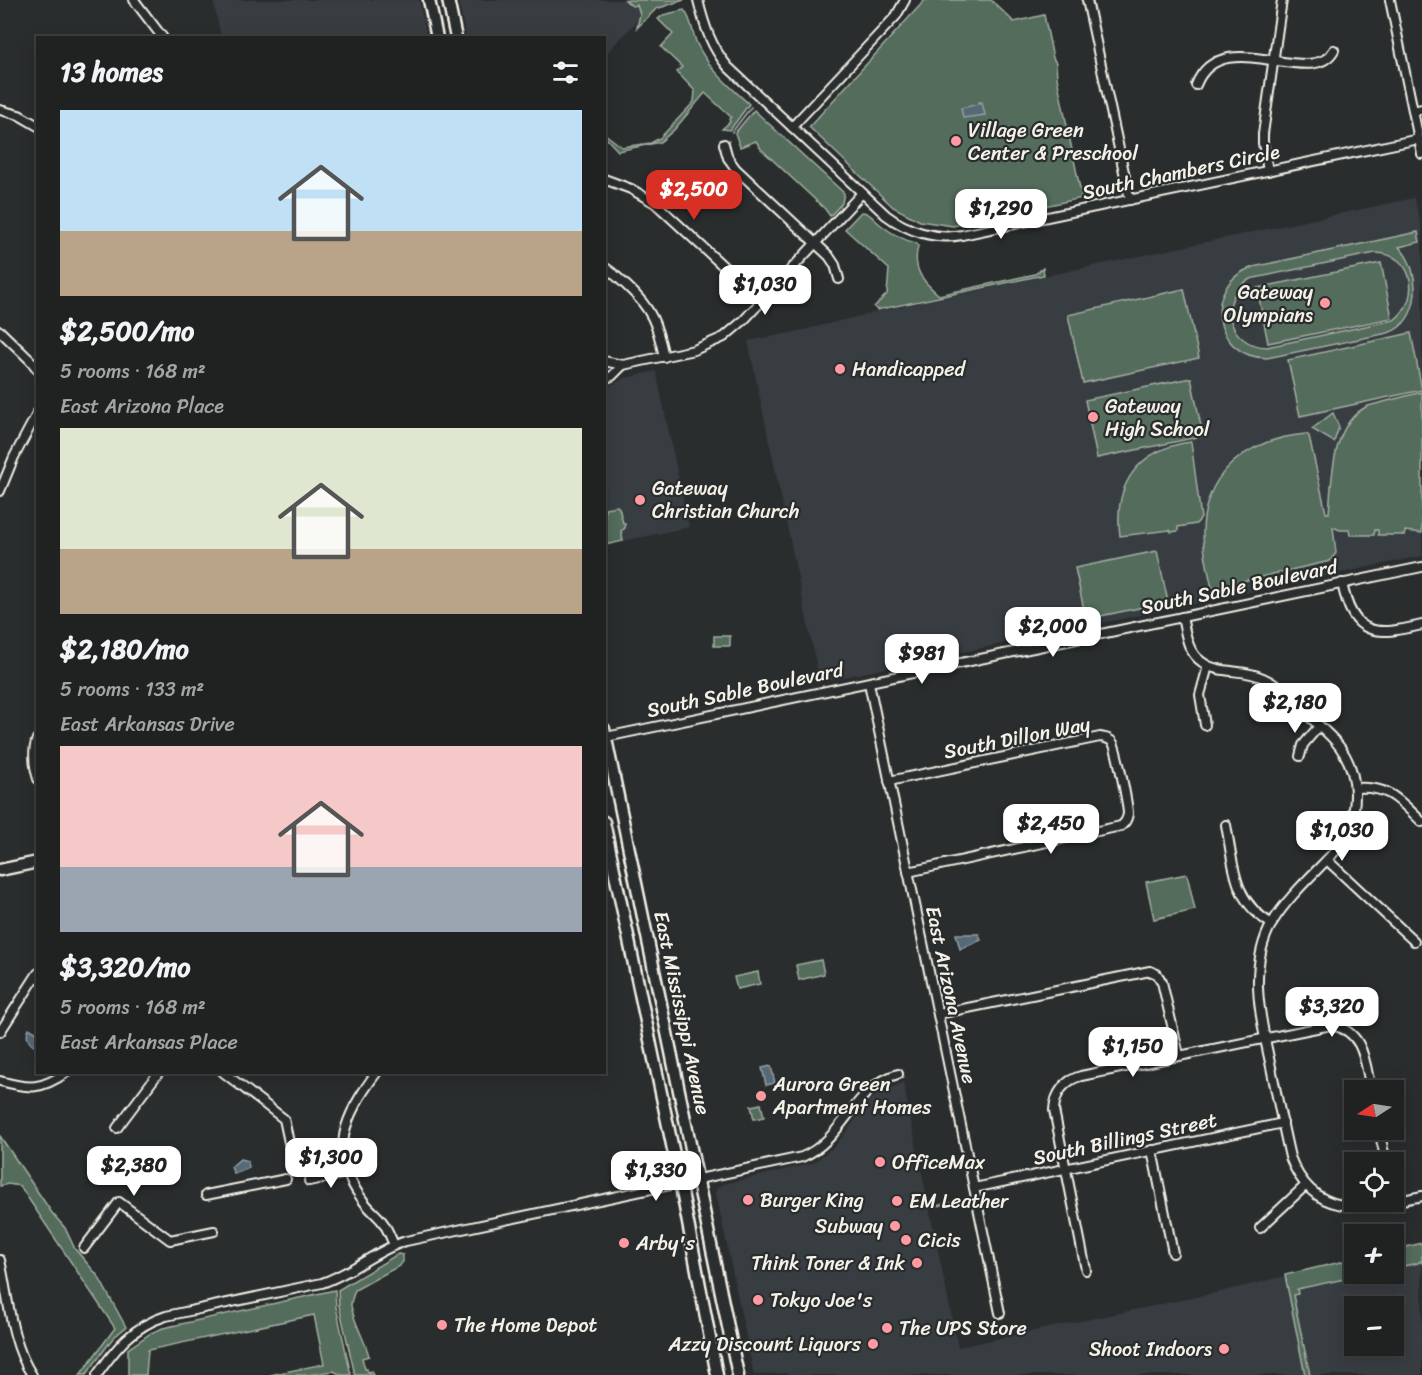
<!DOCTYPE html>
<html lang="en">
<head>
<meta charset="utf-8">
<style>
  body { margin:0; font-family:Sriracha,sans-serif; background:#282a2a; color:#f1f3f6; height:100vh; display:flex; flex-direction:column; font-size:22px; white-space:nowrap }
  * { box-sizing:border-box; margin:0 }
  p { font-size:20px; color:#a2a4a5 }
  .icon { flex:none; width:33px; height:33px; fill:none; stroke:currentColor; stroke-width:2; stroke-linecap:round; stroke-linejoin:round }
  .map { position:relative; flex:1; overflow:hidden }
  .sheet { position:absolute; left:36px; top:36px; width:570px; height:1038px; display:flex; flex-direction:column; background:#202222; border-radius:0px; box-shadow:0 3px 15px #0003,0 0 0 2px #3d3f40 }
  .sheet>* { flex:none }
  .needle { width:39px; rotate:258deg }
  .controls { position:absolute; left:1344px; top:1080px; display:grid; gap:12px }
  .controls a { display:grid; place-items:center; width:60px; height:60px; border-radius:0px; background:#202222; box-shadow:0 3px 15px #0003,0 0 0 2px #3d3f40; font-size:30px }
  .price { position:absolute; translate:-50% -51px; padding:0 14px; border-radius:12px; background:#fff; color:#222; font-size:20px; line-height:39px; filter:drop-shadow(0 2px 3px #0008) }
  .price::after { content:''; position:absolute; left:50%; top:36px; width:18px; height:14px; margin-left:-9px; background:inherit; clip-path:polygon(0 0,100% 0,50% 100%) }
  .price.current { background:#d93025; color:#fff }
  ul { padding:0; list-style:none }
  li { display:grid; align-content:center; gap:12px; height:318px; padding:0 24px }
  li span { display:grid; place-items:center; height:186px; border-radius:0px; color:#555 }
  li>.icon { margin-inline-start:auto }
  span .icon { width:108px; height:108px; fill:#fffc; stroke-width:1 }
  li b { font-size:26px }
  h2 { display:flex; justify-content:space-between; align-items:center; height:72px; padding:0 24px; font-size:26px }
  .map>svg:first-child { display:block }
  .built { fill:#383c42; fill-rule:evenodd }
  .green { fill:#526c5b; stroke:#a3aea2; stroke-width:1.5; fill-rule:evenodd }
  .water { fill:#566976; stroke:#959fa4; stroke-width:1.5 }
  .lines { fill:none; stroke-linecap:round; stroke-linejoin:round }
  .stream { stroke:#959fa4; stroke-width:2 }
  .minor-casing { stroke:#f4f1e8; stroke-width:12 }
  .major-casing { stroke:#f4f1e8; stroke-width:15 }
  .minor { stroke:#2a2d2e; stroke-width:8 }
  .major { stroke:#2a2d2e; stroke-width:10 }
  .poi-dot { fill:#ff9aa2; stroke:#2a2d2e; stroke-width:2 }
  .labels { text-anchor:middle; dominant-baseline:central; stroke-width:4.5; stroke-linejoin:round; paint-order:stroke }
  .poi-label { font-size:20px; fill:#f4f1e8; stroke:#2a2d2e; text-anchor:start }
  .street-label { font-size:20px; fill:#f4f1e8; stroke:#2a2d2e }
</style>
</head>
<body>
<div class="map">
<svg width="1422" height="1375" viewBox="0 0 1422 1375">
  <rect width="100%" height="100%" fill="#2a2d2e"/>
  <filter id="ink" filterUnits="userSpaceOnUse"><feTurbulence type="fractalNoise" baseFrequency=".0167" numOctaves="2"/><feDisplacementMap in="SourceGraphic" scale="12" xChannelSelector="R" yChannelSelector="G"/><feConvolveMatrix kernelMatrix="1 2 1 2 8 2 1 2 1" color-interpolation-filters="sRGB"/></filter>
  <g filter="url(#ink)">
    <g class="built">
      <polygon points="213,0 419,0 427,37 221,37"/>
      <polygon points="458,0 657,0 605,55 604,38 466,37"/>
      <polygon points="1414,198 1422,229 1422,556 820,682 748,341 795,332 880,311"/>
      <polygon points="656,371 689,527 605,545 605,388 625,378"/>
      <path d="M 903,1082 L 958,1347 L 1224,1291 L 1290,1275 L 1394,1274 L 1394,1262 L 1422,1247 L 1422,1375 L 799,1375 L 785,1373 L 754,1375 L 716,1193 L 717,1188 L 724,1184 L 813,1163 L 835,1146 L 872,1098 ZM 1354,1306 L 1394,1306 L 1394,1346 L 1354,1346 Z"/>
    </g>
    <g class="green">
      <polygon points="625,0 684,0 656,9 637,28 640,14 637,5 632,6"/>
      <polygon points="925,0 991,0 1014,22 1044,15 1053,58 1056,63 1057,78 1082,198 953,226 920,221 893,207 809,127"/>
      <path d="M 684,10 C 692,19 692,33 697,44 C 709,69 729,86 749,104 L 730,130 L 722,129 L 730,122 L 729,119 L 731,117 L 705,93 L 674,130 L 660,142 L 618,151 L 605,137 L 605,134 L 622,147 L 651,143 L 660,138 L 694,102 L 695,91 L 677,72 L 682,67 L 661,47 L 673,34 L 658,19 L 663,15 Z"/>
      <polygon points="754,110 844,193 842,203 830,216 825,209 761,149 756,141 740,147 735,133"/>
      <path d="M 861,212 C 870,212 874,220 881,225 C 891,233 903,240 916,243 L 918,246 C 912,269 922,281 939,295 L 1035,274 L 1043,268 L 1044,275 L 877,310 L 874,307 L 887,294 L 889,269 L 845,229 Z"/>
      <path d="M 1418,232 L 1420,242 L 1399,247 C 1422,270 1422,322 1388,333 L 1267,358 C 1212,358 1201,284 1253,267 ZM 1375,253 C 1414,253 1422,299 1394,320 L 1267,347 C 1227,346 1216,299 1250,279 Z"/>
      <polygon points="1381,263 1392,318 1268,343 1257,288"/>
      <polygon points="1184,289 1199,358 1083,383 1068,315"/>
      <polygon points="1411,333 1422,390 1300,416 1288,360"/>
      <polygon points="1191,378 1203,436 1097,458 1085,400"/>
      <path d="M 1422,392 L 1422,533 L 1405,531 L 1405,535 L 1378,535 L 1378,530 L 1375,530 L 1374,535 L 1350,535 L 1349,530 L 1340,530 L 1333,527 L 1336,553 L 1330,561 L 1212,588 C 1208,569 1203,551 1203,532 C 1204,471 1249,439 1306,434 L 1309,436 L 1326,513 L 1329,513 C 1332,479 1331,423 1368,406 Z"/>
      <polygon points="1333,413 1339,427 1334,442 1312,429"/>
      <path d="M 1191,442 L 1201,518 L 1196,524 L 1178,527 L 1178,531 L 1171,532 L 1170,530 L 1120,536 C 1113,484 1138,449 1191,442 Z"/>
      <polygon points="617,506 619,508 623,523 625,523 625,528 621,531 623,541 605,545 605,508"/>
      <polygon points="1157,551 1168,602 1086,619 1075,568"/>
      <rect x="714" y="636" width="16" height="10"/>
      <polygon points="1187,874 1195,910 1154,919 1146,882"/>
      <polygon points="821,960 824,974 799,980 796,965"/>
      <polygon points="758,972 760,984 737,989 734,977"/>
      <polygon points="761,1104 764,1117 754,1119 751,1106"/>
      <polygon points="0,1136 52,1213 65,1228 75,1249 98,1276 126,1327 113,1338 86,1375 80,1375 115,1328 20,1186 8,1184 0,1186"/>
      <polygon points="1422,1243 1422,1263 1420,1261 1418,1263 1394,1268 1394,1250"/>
      <path d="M 398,1254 L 403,1255 L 403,1262 L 399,1266 L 355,1290 C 354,1294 352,1298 351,1303 C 350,1315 366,1342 369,1356 L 362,1358 L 365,1369 L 367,1369 L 368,1372 L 372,1371 L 373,1375 L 355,1375 L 339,1306 L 338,1290 Z"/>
      <polygon points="1354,1259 1354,1274 1368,1274 1297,1289 1298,1294 1293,1295 1310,1375 1305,1375 1285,1275"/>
      <polygon points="335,1290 336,1307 351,1375 341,1375 334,1371 307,1375 270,1375 324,1364 314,1315 148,1350 146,1375 128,1375 128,1349 151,1333 163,1328"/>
    </g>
    <g class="water">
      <polygon points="979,102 982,102 985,115 963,118 961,108 979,104"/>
      <polygon points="956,934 979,934 981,940 960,949"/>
      <path d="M 29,1028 L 37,1033 L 37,1047 C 28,1044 25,1036 29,1028 Z"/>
      <polygon points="771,1066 775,1083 766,1085 762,1068"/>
      <polygon points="240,1159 248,1161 249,1168 234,1174 231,1167"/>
    </g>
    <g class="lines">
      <g class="stream">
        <polyline points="732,132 751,107"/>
        <polyline points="932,1207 969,1199"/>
      </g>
      <g class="minor-casing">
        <g id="minor">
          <polyline points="134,0 163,38"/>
          <path d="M 698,0 C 704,25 711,47 728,67 L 886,215 C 907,231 935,240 962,235 L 1419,139"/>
          <polyline points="1087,0 1130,200"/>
          <polyline points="1390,0 1422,154"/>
          <path d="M 1196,85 C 1221,22 1312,91 1334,50"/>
          <polyline points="0,110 19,115 38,126"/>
          <polyline points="1413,111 1422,109"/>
          <polyline points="792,127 896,16 905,0"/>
          <polyline points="724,144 728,158 736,169 829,256 835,265 839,279"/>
          <polyline points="1268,171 1263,143 1263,134 1282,0"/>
          <polyline points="604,179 631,189 655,203 761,301"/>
          <path d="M 604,267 C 613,272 619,279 627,286 C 652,309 657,324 664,357"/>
          <polyline points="0,331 31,361 38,370"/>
          <polyline points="604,361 623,365 694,350 724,337 744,320 862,193"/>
          <polyline points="604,379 612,376 623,365"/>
          <polyline points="0,491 14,457 38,412"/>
          <path d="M 1342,583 C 1353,637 1375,636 1422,625"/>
          <path d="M 1182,617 C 1186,634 1187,652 1202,662 C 1219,675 1244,668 1263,678 C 1279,685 1292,700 1305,713 C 1315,722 1326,731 1335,741 C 1362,772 1360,814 1339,847 C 1317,871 1289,895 1272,923 C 1247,967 1261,1021 1271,1067 C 1277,1097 1283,1127 1290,1157 C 1315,1223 1368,1207 1422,1196"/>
          <polyline points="869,683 1000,1313"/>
          <polyline points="1205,725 1200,695 1208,666"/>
          <polyline points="606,737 1422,567"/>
          <path d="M 37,739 C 32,752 34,766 38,779"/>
          <polyline points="1300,756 1303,745 1319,726"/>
          <path d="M 889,781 L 1100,737 C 1105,738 1110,738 1113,743 C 1117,750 1128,805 1128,814 C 1127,820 1125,823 1121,826 L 908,872"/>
          <path d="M 1356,788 C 1389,785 1400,801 1422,822"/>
          <path d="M 1226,825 C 1234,865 1232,901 1272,924"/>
          <polyline points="1327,860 1414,941"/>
          <polyline points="938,1014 1150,971 1157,974 1162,982 1179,1055"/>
          <polyline points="1339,1026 1345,1004"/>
          <polyline points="0,1032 38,973"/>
          <polyline points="223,1072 284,1119 294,1166"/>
          <path d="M 377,1072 C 345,1114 327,1152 362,1199 C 367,1207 375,1213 381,1220 C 387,1227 390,1236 394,1245"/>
          <path d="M 0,1081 C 30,1089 41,1090 67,1072"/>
          <polyline points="117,1128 159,1072"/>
          <polyline points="1379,1130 1386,1162"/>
          <polyline points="1152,1150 1173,1253"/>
          <polyline points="308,1170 344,1162"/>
          <polyline points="309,1181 347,1173"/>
          <polyline points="974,1188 1283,1123"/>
          <polyline points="206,1195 286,1179"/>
          <polyline points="1260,1228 1306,1185"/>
          <polyline points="84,1248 119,1202 170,1240 214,1231"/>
          <path d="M 0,1260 C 8,1296 11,1344 32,1375"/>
          <path d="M 1086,1270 L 1054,1110 C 1055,1093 1065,1080 1081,1076 L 1331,1025 C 1365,1031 1365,1063 1371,1090"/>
          <path d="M 97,1375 C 116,1348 133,1326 166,1316 L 322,1283 C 352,1273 376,1250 406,1241 L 802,1157 C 845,1139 852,1087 898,1074"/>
        </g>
      </g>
      <g class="major-casing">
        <g id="major">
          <polyline points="429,0 437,38"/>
          <polyline points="448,0 456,38"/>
          <polyline points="604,729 738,1375"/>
          <polyline points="604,822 683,1197 717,1375"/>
          <polyline points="0,870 38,862"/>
        </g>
      </g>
      <use href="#minor" class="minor"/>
      <use href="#major" class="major"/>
    </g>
  </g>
  <g class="poi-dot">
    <circle cx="956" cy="141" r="6"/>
    <circle cx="1325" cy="303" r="6"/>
    <circle cx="840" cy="369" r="6"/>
    <circle cx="1093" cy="417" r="6"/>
    <circle cx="640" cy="500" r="6"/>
    <circle cx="761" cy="1096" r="6"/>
    <circle cx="880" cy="1162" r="6"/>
    <circle cx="748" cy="1200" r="6"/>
    <circle cx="897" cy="1201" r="6"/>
    <circle cx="895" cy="1226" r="6"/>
    <circle cx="906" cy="1240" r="6"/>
    <circle cx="624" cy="1243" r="6"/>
    <circle cx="917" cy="1263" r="6"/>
    <circle cx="758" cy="1300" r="6"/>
    <circle cx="442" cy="1325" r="6"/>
    <circle cx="887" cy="1328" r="6"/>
    <circle cx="873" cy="1344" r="6"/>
    <circle cx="1224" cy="1349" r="6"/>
  </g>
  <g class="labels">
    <g class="poi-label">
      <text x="968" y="130">Village Green<tspan x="968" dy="23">Center &amp; Preschool</tspan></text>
      <text x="1313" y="292" text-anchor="end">Gateway<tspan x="1313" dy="23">Olympians</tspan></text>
      <text x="852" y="369">Handicapped</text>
      <text x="1105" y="406">Gateway<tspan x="1105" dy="23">High School</tspan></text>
      <text x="652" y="488">Gateway<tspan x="652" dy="23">Christian Church</tspan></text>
      <text x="773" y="1084">Aurora Green<tspan x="773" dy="23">Apartment Homes</tspan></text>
      <text x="892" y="1162">OfficeMax</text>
      <text x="760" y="1200">Burger King</text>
      <text x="909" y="1201">EM Leather</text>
      <text x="883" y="1226" text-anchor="end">Subway</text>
      <text x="918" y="1240">Cicis</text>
      <text x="636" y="1243">Arby's</text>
      <text x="905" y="1263" text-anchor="end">Think Toner &amp; Ink</text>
      <text x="770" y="1300">Tokyo Joe's</text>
      <text x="454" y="1325">The Home Depot</text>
      <text x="899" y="1328">The UPS Store</text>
      <text x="861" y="1344" text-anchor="end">Azzy Discount Liquors</text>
      <text x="1212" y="1349" text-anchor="end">Shoot Indoors</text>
    </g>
    <g class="street-label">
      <text transform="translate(1181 172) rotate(-12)">South Chambers Circle</text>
      <text transform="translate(1239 587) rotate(-12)">South Sable Boulevard</text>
      <text transform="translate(745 690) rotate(-12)">South Sable Boulevard</text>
      <text transform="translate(1017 738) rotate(-11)">South Dillon Way</text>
      <text transform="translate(951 995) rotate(78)">East Arizona Avenue</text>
      <text transform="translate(682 1013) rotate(78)">East Mississippi Avenue</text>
      <text transform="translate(1125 1139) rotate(-12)">South Billings Street</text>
    </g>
  </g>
</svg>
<div class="controls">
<a><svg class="needle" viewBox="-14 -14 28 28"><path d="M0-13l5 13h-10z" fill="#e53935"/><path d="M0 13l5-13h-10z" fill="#a2a4a5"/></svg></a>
<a><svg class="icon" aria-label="locate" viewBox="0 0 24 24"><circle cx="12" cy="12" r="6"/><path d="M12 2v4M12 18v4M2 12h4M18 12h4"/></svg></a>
<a>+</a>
<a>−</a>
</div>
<b class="price current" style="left:694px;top:221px">$2,500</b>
<b class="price" style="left:1001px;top:240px">$1,290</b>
<b class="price" style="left:765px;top:316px">$1,030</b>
<b class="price" style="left:1053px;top:658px">$2,000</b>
<b class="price" style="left:922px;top:685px">$981</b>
<b class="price" style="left:1295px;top:734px">$2,180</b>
<b class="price" style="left:1051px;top:855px">$2,450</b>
<b class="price" style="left:1342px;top:862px">$1,030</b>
<b class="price" style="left:1332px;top:1038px">$3,320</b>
<b class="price" style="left:1133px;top:1078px">$1,150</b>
<b class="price" style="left:331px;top:1189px">$1,300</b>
<b class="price" style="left:134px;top:1197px">$2,380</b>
<b class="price" style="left:656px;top:1202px">$1,330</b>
<section class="sheet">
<h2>13 homes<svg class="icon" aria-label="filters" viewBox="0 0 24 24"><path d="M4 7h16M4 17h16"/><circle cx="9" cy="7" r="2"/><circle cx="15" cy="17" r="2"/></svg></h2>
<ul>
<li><span style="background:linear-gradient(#bfe0f5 65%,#b9a48a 0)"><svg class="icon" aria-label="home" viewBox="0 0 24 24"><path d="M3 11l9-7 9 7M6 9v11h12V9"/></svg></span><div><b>$2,500/mo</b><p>5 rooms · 168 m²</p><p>East Arizona Place</p></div></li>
<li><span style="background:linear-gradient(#dfe7d0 65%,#b9a48a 0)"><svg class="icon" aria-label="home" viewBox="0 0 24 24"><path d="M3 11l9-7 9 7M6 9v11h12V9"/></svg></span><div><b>$2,180/mo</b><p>5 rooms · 133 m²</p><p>East Arkansas Drive</p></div></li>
<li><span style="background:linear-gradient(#f6c9c9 65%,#9aa5b1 0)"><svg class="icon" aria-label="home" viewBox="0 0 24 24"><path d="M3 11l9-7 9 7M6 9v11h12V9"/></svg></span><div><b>$3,320/mo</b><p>5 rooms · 168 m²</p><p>East Arkansas Place</p></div></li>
</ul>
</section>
</div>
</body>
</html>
